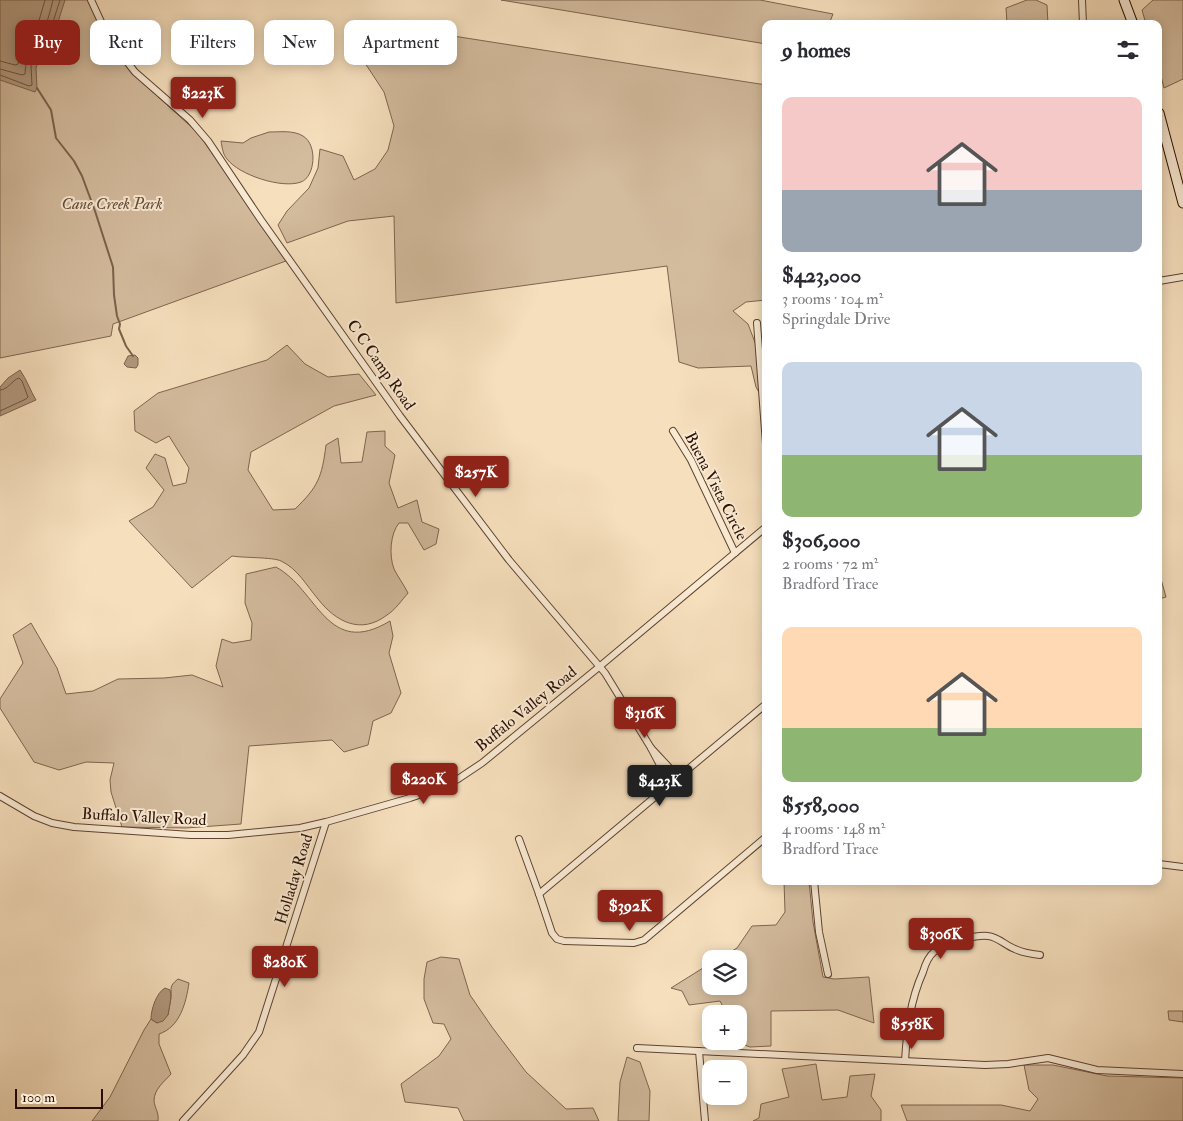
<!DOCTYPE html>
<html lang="en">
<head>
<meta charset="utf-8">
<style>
  body { margin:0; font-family:"IM FELL Double Pica",serif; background:#f7f7f7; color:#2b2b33; height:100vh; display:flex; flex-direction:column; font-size:19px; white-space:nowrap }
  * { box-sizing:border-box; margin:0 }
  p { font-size:16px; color:#7c7c81 }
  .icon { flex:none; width:28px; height:28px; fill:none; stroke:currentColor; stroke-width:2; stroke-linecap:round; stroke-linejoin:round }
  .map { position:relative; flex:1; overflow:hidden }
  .drawer { position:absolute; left:762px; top:20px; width:400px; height:865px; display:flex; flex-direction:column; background:#fff; border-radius:10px; box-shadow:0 2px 12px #0003 }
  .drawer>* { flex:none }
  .banner { position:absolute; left:15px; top:20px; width:475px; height:45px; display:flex; gap:10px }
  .tools { position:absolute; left:702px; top:950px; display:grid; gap:10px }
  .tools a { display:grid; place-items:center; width:45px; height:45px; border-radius:10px; background:#fff; box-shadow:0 2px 12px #0003; font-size:25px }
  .scale { position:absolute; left:15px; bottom:12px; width:88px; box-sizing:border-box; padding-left:5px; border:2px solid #2b0e00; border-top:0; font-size:14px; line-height:18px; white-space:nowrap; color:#2b0e00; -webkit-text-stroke:4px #f9ead4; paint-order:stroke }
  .price { position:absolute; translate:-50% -42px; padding:0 11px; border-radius:5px; background:#8f2418; color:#fff; font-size:16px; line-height:32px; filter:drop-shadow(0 1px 2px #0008) }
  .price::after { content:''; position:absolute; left:50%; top:30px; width:15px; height:11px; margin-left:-8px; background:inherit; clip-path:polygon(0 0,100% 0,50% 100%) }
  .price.on { background:#222; color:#fff }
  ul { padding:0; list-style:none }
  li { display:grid; align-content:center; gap:10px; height:265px; padding:0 20px }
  li span { display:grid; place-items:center; height:155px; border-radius:10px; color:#555 }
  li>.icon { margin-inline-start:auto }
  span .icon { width:90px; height:90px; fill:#fffc; stroke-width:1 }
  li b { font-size:21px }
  h2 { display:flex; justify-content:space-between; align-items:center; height:60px; padding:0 20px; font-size:21px }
  .pill { padding:0 18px; border-radius:10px; background:#fff; box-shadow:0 2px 12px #0003; font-size:18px; line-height:45px }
  .pill.on { background:#8f2418; color:#fff }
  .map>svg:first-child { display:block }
  .green { fill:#d3bb9d; stroke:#7f644e }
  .water { fill:#b1987d; stroke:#7b614b }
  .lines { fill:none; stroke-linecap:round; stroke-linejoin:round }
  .shore { stroke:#6e533e; stroke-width:1 }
  .stream { stroke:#7b614b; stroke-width:2 }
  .street-casing { stroke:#5e422f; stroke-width:8 }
  .secondary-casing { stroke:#2b0e00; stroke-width:11 }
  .street { stroke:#f9ead4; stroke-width:6 }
  .secondary { stroke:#f9ead4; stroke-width:9 }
  .labels { text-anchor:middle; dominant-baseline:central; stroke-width:4; stroke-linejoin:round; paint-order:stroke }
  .park-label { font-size:16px; font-style:italic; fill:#664b37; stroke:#f9ead4 }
  .street-label { font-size:16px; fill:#2b0e00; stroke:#f9ead4 }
</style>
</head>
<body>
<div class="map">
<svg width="1183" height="1121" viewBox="0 0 1183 1121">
  <rect width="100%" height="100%" fill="#f6dfbd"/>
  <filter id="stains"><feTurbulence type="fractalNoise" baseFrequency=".004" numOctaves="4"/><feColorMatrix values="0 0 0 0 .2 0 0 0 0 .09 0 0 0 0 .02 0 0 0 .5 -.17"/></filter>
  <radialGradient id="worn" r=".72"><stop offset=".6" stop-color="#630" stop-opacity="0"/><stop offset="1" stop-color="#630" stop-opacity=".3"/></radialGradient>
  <g class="green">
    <polygon points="0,0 88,0 111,47 134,75 198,133 286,261 113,324 111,336 0,358"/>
    <polygon points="501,0 760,0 833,14 829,24 766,24 766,44"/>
    <polygon points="1027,0 1036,0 1047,5 1048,24 1007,24 1006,8"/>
    <polygon points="1153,0 1183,0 1183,79 1164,88 1159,68 1159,24 1146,24 1142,10"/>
    <polygon points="402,28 766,85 766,300 746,302 733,311 748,324 756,345 766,347 766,405 756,387 751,366 698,368 679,362 667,266 396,303 394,216 348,221 287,243 278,225 287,211 309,188 318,168 320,149 343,156 354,180 375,169 388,150 394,126 384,92 361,57 370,33"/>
    <path d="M 269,132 C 280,132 293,130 303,136 C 318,145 315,177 301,182 C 282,189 239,175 227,159 C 223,155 222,147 221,141 L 243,143 L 251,138 Z"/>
    <path d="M 287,345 L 305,364 L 328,377 L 359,374 L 376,395 L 334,406 L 251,452 L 248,470 L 273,510 L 295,509 C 318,487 322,477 326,445 L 338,438 L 341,463 L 362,462 L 367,432 L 385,431 L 385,446 L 395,455 L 389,483 L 398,508 L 417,500 L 422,522 L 439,529 L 436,544 L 424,550 L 408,523 L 399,523 C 390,534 389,556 394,569 C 398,577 404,585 408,593 C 402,600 395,610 387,615 C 361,635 336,622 318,599 C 306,585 298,569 281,561 C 273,557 243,558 232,556 L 192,588 L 129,521 L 153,507 L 164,490 L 146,468 L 155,454 L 165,458 L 173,486 L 186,483 L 189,468 L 169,436 L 156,443 L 135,431 L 134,411 L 158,393 L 267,360 Z"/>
    <path d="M 276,567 C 318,590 327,659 390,621 L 393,636 L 389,653 L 401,693 L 391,713 L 373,721 L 368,745 L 344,752 L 332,740 L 249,746 L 241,824 L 186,828 L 122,827 L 111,792 L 110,780 L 114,763 L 86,762 L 59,770 L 34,762 L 0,708 L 0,699 L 23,663 L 13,635 L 31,623 L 57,668 L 66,694 L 93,691 L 118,679 L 164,678 L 192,675 L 223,687 L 216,666 L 222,639 L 233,643 L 251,640 L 252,623 L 245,603 L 246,574 Z"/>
    <polygon points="1159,572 1166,597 1159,599"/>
    <polygon points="784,881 809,881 813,922 823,977 834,979 869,977 874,1023 838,1010 771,1011 771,1046 750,1047 733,1041 739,1041 739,1014 727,1014 720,1001 689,1005 682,991 671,988 711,963 711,986 739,986 739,959 719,959 737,948 752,926 776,925 785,912"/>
    <polygon points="441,957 459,959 470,995 492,1027 526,1072 566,1109 593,1108 599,1121 464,1121 458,1108 405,1102 401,1084 439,1056 451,1039 444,1024 433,1023 424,999 424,979 427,962"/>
    <path d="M 178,979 L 189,983 C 186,1003 180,1027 159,1034 L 159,1044 L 171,1074 C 164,1082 154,1089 154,1101 C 155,1109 159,1112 158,1121 L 92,1121 L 110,1097 L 144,1030 L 151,1019 L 157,1023 L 168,1015 C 169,1009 170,1004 171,998 C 172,988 168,987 178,979 Z"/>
    <polygon points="1168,1011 1183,1011 1183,1022 1169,1020"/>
    <polygon points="627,1057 640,1062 650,1091 649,1121 618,1121 620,1082"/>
    <polygon points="816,1064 822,1100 847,1097 850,1076 875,1074 871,1096 881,1110 881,1121 753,1121 759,1118 761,1104 789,1097 782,1069"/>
    <polygon points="1024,1065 1053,1065 1107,1076 1183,1078 1183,1121 907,1121 901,1105 1001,1105 1030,1111 1038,1099 1029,1090"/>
  </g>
  <g class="water">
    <polygon points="0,0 65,0 51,44 39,58 36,68 37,88 35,92 0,80"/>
    <polygon points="135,355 138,358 138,365 136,368 127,367 124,364 128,356"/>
    <path d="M 20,370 C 27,380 30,390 36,400 L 0,416 L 0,387 L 8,378 Z"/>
    <path d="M 165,988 L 170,990 C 172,999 169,1007 168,1015 L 163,1021 L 157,1023 L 151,1019 C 151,1010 156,993 165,988 Z"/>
  </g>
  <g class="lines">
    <g class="shore">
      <polyline points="0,61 15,65 18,64 23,49 35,34 45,0"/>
      <path d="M 0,69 L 22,75 L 25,74 C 26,51 34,53 42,35 C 47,24 50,12 53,0"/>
      <polyline points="0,75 29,86 32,85 31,66 35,56 47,41 60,0"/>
      <path d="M 0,390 C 8,390 12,380 19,378 L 22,381 L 28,397 L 26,399 L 0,411"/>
    </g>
    <polyline class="stream" points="37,88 51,110 56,138 74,161 82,176 95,211 113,267 114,295 117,316 120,324 119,329 126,346 133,356"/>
    <g class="street-casing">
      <g id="street">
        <polyline points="91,0 109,39 135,72 190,120 208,141 261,220 400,416 509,560 605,673 651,748"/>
        <polyline points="1082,0 1083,24"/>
        <polyline points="1159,281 1183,277"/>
        <polyline points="757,323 766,444"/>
        <polyline points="673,431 691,460 735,553"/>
        <polyline points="667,786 661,767 651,748 678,777"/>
        <polyline points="0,796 34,816 52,823 74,827 191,835 228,835 300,828 326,822 410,798 440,788 458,779 482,763 599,667 766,527"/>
        <polyline points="519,839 539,894 552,933 557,939 564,941 634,943 644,940 766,837"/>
        <polyline points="1159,864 1183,867"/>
        <polyline points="814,881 819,932 828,974"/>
        <polyline points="539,894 766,704"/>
        <polyline points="637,1048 985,1065 1008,1064 1048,1058 1097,1070 1183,1074"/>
        <polyline points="699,1051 705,1121"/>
        <path d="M 905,1061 C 907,1029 910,1001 923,972 C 925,965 929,956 934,952 C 942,944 954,941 965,939 C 972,937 980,935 988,936 C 998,937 1005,945 1015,949 C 1023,953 1031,954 1040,955"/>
        <polyline points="183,1121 243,1055 259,1032 326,822"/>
      </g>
    </g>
    <g class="secondary-casing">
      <g id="secondary">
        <polyline points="1124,0 1133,24"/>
        <polyline points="1159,113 1183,203"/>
      </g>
    </g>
    <use href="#street" class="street"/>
    <use href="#secondary" class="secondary"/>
  </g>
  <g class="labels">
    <g class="park-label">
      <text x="112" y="204">Cane Creek Park</text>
    </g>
    <g class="street-label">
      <text transform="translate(381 365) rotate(55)">C C Camp Road</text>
      <text transform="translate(716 486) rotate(63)">Buena Vista Circle</text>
      <text transform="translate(526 709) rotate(-39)">Buffalo Valley Road</text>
      <text transform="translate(144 817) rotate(3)">Buffalo Valley Road</text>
      <text transform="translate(294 879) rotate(-73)">Holladay Road</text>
    </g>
  </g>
  <rect width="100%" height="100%" filter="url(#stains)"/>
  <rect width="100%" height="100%" fill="url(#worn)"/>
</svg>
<div class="tools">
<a><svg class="icon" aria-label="layers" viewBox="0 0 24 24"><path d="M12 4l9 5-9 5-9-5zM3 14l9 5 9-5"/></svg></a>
<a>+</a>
<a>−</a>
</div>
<div class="scale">100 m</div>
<b class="price" style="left:203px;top:119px">$223K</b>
<b class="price" style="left:476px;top:498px">$257K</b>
<b class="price" style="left:645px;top:739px">$316K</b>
<b class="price" style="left:424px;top:805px">$220K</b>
<b class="price on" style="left:660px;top:807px">$423K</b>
<b class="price" style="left:630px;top:932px">$392K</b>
<b class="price" style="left:941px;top:960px">$306K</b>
<b class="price" style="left:285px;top:988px">$280K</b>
<b class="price" style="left:912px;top:1050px">$558K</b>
<div class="banner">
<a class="pill on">Buy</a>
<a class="pill">Rent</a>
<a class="pill">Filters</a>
<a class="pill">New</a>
<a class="pill">Apartment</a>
</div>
<section class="drawer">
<h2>9 homes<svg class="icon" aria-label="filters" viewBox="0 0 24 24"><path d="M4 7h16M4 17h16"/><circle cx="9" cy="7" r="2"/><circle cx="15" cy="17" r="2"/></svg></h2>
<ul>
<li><span style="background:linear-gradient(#f6c9c9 60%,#9aa5b1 0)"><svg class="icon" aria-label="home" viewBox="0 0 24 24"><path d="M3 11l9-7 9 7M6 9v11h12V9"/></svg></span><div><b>$423,000</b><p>3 rooms · 104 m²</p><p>Springdale Drive</p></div></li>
<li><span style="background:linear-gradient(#c9d6e8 60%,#8fb573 0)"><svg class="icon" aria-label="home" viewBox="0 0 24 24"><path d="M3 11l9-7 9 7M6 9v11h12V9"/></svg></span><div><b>$306,000</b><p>2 rooms · 72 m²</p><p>Bradford Trace</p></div></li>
<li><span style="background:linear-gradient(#ffd9b3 65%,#8fb573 0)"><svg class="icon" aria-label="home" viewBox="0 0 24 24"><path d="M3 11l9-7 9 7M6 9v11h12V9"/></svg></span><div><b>$558,000</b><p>4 rooms · 148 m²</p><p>Bradford Trace</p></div></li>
</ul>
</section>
</div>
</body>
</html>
